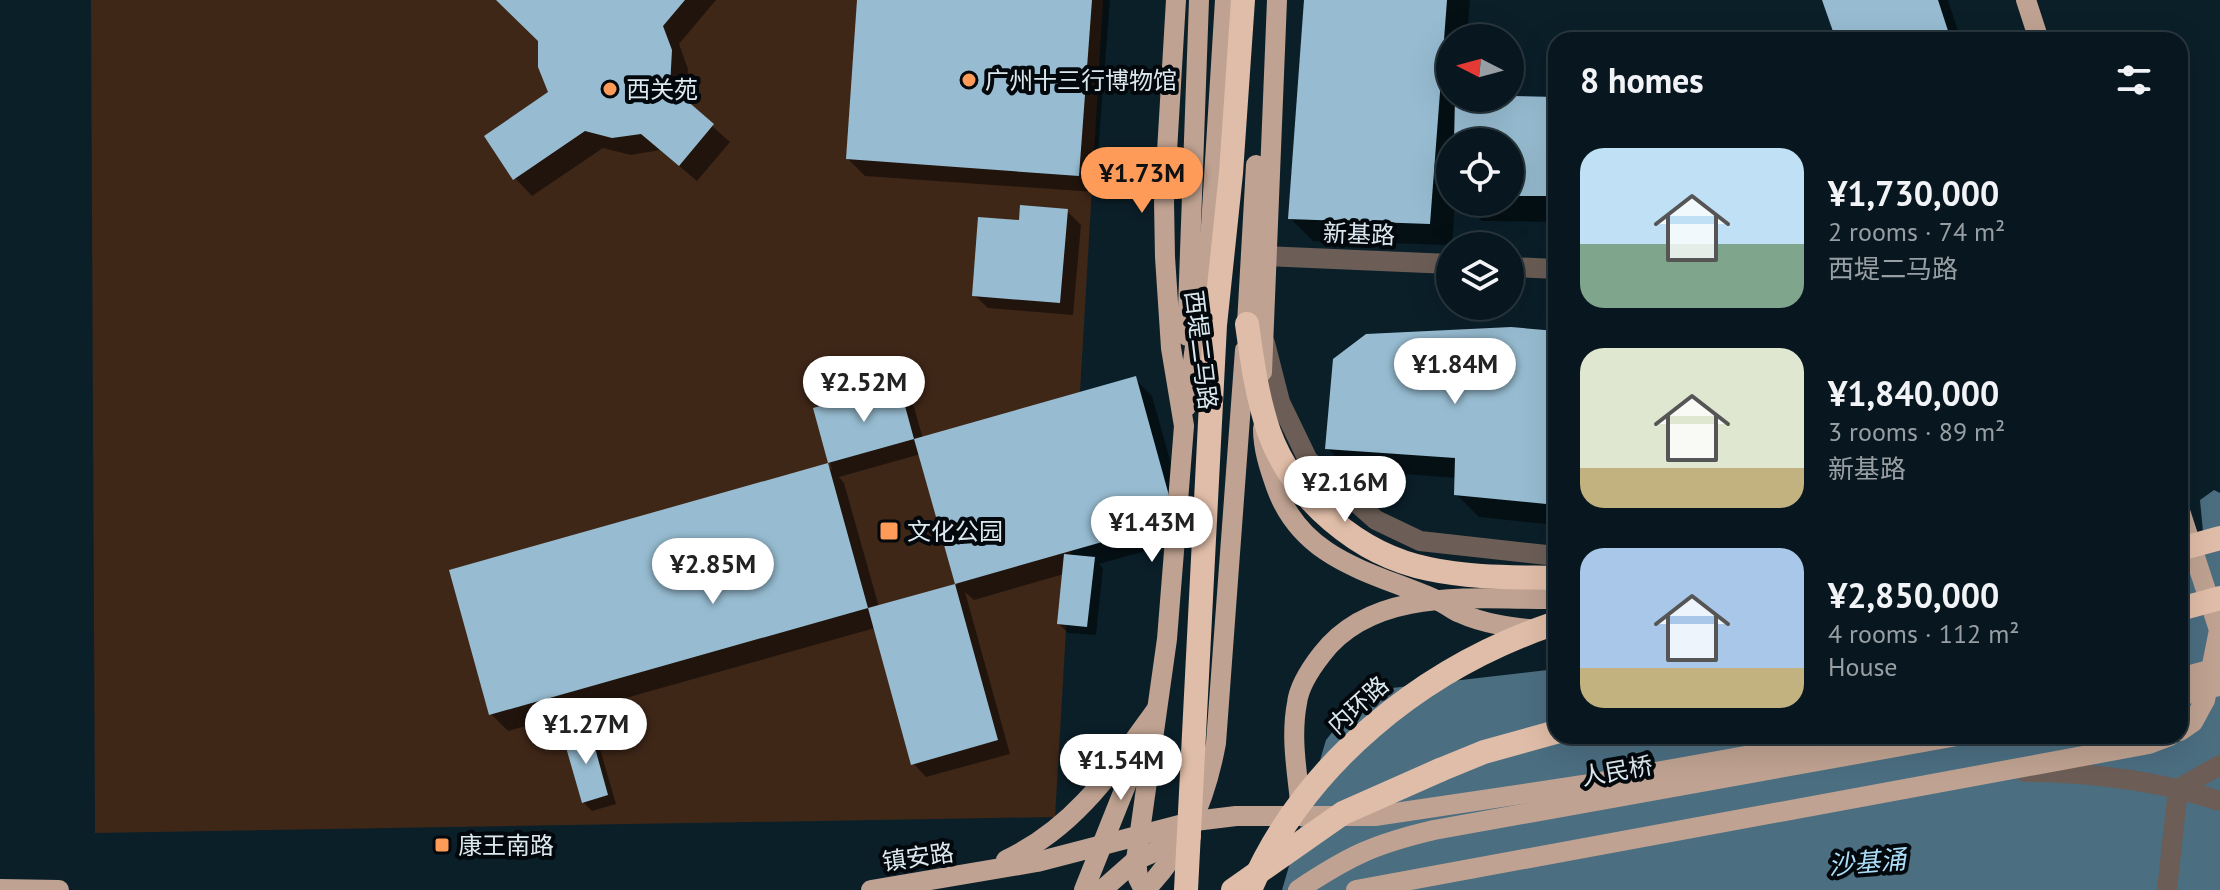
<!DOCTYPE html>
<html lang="en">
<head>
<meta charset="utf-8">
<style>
  body { margin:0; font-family:"PT Sans","Noto Sans SC",sans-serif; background:#16242c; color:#f1f3f6; height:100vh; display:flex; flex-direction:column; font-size:30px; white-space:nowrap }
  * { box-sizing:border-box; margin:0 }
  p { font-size:26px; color:#989fa4 }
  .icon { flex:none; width:44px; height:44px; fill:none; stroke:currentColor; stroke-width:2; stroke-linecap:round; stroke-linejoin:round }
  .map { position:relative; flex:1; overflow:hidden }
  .details { position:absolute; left:1548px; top:32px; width:640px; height:712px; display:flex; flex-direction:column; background:#08171f; border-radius:24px; box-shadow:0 8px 32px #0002,0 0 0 2px #29363d }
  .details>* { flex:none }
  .needle { width:52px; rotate:276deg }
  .tools { position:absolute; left:1436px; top:24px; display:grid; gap:16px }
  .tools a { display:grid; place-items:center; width:88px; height:88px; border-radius:50%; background:#08171f; box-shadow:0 8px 32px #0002,0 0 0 2px #29363d; font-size:40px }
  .price { position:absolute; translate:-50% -68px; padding:0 18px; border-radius:28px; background:#fff; color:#222; font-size:26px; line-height:52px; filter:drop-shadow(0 2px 4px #0008) }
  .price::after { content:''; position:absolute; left:50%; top:48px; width:24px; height:18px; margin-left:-12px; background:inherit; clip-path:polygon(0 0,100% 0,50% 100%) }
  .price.on { background:#fe9b59; color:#111 }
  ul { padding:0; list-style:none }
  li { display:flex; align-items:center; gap:24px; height:200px; padding:0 32px }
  li span { display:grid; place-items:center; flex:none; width:224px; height:160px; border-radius:24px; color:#555 }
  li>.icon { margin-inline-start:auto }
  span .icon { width:96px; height:96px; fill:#fffc; stroke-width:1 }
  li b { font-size:34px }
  h2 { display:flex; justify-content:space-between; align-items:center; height:96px; padding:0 32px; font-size:34px }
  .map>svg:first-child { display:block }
  .green { fill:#3f2718 }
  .water { fill:#4b6e81 }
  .shadow { fill:#0007; fill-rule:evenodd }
  .building { fill:#97bcd1 }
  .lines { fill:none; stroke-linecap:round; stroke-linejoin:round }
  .minor { stroke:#6c5e56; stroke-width:20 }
  .major { stroke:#bfa291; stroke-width:20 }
  .highway { stroke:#e0bda8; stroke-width:24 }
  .major-bridge { stroke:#bfa291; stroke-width:20 }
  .highway-bridge { stroke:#e0bda8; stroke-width:24 }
  .poi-dot { fill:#fe9b59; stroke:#02080c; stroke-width:3 }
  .labels { text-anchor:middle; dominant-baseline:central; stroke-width:8; stroke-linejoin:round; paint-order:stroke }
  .poi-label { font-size:24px; fill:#dce8ef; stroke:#02080c; text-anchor:start }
  .street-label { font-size:24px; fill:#dce8ef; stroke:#02080c }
  .water-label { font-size:26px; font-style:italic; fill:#abddf8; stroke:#02080c }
</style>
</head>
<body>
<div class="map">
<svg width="2220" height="890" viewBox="0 0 2220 890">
  <rect width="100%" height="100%" fill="#0b1f29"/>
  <polygon class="green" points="91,0 1103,0 1055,817 95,833"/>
  <polygon class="water" points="2214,490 2220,493 2220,890 1282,890 1326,740 1349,711 1392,688 1556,669 1556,736 2180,736 2180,588 2205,553 2200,500"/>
  <g class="shadow">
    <polygon points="498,0 716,0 679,44 688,69 686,103 730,142 697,181 660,150 631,155 603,148 532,196 515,178 551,92 540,40"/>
    <polygon points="860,0 1110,0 1095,192 865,176 848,159"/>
    <polygon points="1306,0 1470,0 1467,38 1450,38 1450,98 1556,99 1556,222 1482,221 1462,202 1510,202 1510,142 1450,142 1450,202 1455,202 1452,245 1313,241 1290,218"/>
    <polygon points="1824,0 1948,0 1961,40 1838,40"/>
    <polygon points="1067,211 1081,225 1073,315 988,308 974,295"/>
    <polygon points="1556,333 1556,525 1479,517 1456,494 1457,478 1350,470 1327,448"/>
    <path d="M 1135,379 L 1152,396 L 1192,538 L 1099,564 L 1103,568 L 1096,635 L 1068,633 L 1059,624 L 1064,574 L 974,600 L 965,592 L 1010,754 L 926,777 L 913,763 L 875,628 L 508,731 L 491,714 L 827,466 L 832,470 L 815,409 L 899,386 L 912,400 L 923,439 ZM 921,454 L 957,585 L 879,607 L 844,483 L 839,477 Z"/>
    <polygon points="589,732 598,742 616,804 592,811 583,802"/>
  </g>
  <g class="building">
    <polygon points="496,0 685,0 663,26 672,50 670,86 714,124 679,166 641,134 612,138 585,131 513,180 484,136 548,92 538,67 538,41"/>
    <polygon points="857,0 1092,0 1079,176 846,159"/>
    <polygon points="1304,0 1447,0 1430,224 1288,219"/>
    <polygon points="1822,0 1938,0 1951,40 1836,40"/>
    <polygon points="1510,96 1556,97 1556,196 1510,196 1510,142 1454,142 1455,98"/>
    <polygon points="1020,205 1068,209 1060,303 972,296 978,217 1019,220"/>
    <polygon points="1511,327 1556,331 1556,505 1454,495 1455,458 1325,449 1333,359 1366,334"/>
    <polygon points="1136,376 1176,521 955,584 914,439"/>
    <polygon points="899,384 914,439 828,463 813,408"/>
    <polygon points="828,463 868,608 955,584 998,740 911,765 868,608 489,715 449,570"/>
    <polygon points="1064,554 1095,557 1087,627 1057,624"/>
    <polygon points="590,730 608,795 582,803 563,737"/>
  </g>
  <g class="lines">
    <g class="minor">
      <polyline points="1266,256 1450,264"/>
      <polyline points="1510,267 1556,269"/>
      <polyline points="1265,343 1280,402 1308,460 1376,520 1420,541 1556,556"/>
      <path d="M 2025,772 C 2091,772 2157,781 2220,801"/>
      <polyline points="2178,789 2220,765"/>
      <polyline points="2167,890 2178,789"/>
    </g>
    <g class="major">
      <polyline points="2026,0 2039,40"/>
      <polyline points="1247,324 1256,165"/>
      <polyline points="1187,336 1199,0"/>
      <polyline points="1262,372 1277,0"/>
      <polyline points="1187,406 1211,226 1225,0"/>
      <path d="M 1263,428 C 1263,449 1269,467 1276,487 C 1303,562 1374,572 1439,601 C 1446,604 1452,610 1460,613 C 1484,624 1510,627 1537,630"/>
      <polyline points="2180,511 2219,630 2205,700 2193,722 2180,731"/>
      <polyline points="2180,678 2220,667"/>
      <polyline points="2180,696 2219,686"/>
      <path d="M 1301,812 C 1298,775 1290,740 1297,703 C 1299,686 1311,668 1322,654 C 1375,585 1478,600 1556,599"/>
      <path d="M 1006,860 C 1076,827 1112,771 1156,710"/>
      <polyline points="0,889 59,890"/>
      <polyline points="871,890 1037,862 1195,821 1236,816 1375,816 1583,785 1859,736"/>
      <polyline points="1084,890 1144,740"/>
      <polyline points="1102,890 1136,860 1191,836"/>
      <polyline points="1144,890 1138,878 1136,860 1167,639 1184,426 1171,348 1165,257 1164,202 1176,0"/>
      <path d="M 1298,890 C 1349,856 1374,844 1434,830 L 1957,736"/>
      <polyline points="1356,890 2149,744 2170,736"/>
    </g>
    <g class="highway">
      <polyline points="2180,609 2220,598"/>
      <polyline points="1440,770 1484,752 1556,732"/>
    </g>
    <path class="major-bridge" d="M 1145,890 C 1185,850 1206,798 1216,743 L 1245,350"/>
    <g class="highway-bridge">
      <path d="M 1247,324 C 1252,360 1257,397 1269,432 C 1293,499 1359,555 1429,569 C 1470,578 1514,577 1556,578"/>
      <polyline points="2180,549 2220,538"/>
      <polyline points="1186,890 1215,325 1231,173 1243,0"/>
      <polyline points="1233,890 1343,813 1440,770"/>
      <path d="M 1250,890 C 1304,763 1423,669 1550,625"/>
    </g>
  </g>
  <g class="poi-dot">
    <circle cx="969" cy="80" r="8"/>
    <circle cx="610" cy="89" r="8"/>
    <rect x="879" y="521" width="20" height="20" rx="4"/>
    <rect x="434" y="837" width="16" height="16" rx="4"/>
  </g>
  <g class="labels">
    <g class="poi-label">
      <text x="985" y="80">广州十三行博物馆</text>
      <text x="626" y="89">西关苑</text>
      <text x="907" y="531">文化公园</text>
      <text x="458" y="845">康王南路</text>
    </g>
    <g class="street-label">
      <text transform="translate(1359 234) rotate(2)">新基路</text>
      <text transform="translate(1201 350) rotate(83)">西堤二马路</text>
      <text transform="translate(1358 705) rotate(-42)">内环路</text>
      <text transform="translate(1617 771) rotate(-10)">人民桥</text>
      <text transform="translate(918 857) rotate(-8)">镇安路</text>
    </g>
    <g class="water-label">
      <text transform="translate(1867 862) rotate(-5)">沙基涌</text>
    </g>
  </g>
</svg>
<div class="tools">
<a><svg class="needle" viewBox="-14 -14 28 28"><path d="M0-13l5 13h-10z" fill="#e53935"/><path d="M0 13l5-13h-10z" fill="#989fa4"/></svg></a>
<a><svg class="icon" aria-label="locate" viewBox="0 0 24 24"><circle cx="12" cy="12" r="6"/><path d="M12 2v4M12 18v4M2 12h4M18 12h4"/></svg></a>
<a><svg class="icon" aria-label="layers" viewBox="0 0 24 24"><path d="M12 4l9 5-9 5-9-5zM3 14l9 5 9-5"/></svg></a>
</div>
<b class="price on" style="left:1142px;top:215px">¥1.73M</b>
<b class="price" style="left:1455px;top:406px">¥1.84M</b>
<b class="price" style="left:864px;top:424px">¥2.52M</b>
<b class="price" style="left:1345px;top:524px">¥2.16M</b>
<b class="price" style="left:1152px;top:564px">¥1.43M</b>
<b class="price" style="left:713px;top:606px">¥2.85M</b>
<b class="price" style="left:586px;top:766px">¥1.27M</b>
<b class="price" style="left:1121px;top:802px">¥1.54M</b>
<section class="details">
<h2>8 homes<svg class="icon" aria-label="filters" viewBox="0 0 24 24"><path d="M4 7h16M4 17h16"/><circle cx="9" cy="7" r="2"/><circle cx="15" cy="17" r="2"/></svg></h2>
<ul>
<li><span style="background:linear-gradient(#bfe0f5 60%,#7fa58c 0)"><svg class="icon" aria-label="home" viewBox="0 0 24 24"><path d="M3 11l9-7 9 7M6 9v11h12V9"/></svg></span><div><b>¥1,730,000</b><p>2 rooms · 74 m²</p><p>西堤二马路</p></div></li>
<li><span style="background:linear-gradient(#dfe7d0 75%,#c2b280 0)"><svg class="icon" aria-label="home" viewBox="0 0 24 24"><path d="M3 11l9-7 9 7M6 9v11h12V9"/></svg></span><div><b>¥1,840,000</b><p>3 rooms · 89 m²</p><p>新基路</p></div></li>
<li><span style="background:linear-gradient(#a9c7e8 75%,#c2b280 0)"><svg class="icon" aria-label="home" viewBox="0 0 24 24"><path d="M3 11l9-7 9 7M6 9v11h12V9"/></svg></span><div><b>¥2,850,000</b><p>4 rooms · 112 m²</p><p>House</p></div></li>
</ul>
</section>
</div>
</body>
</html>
